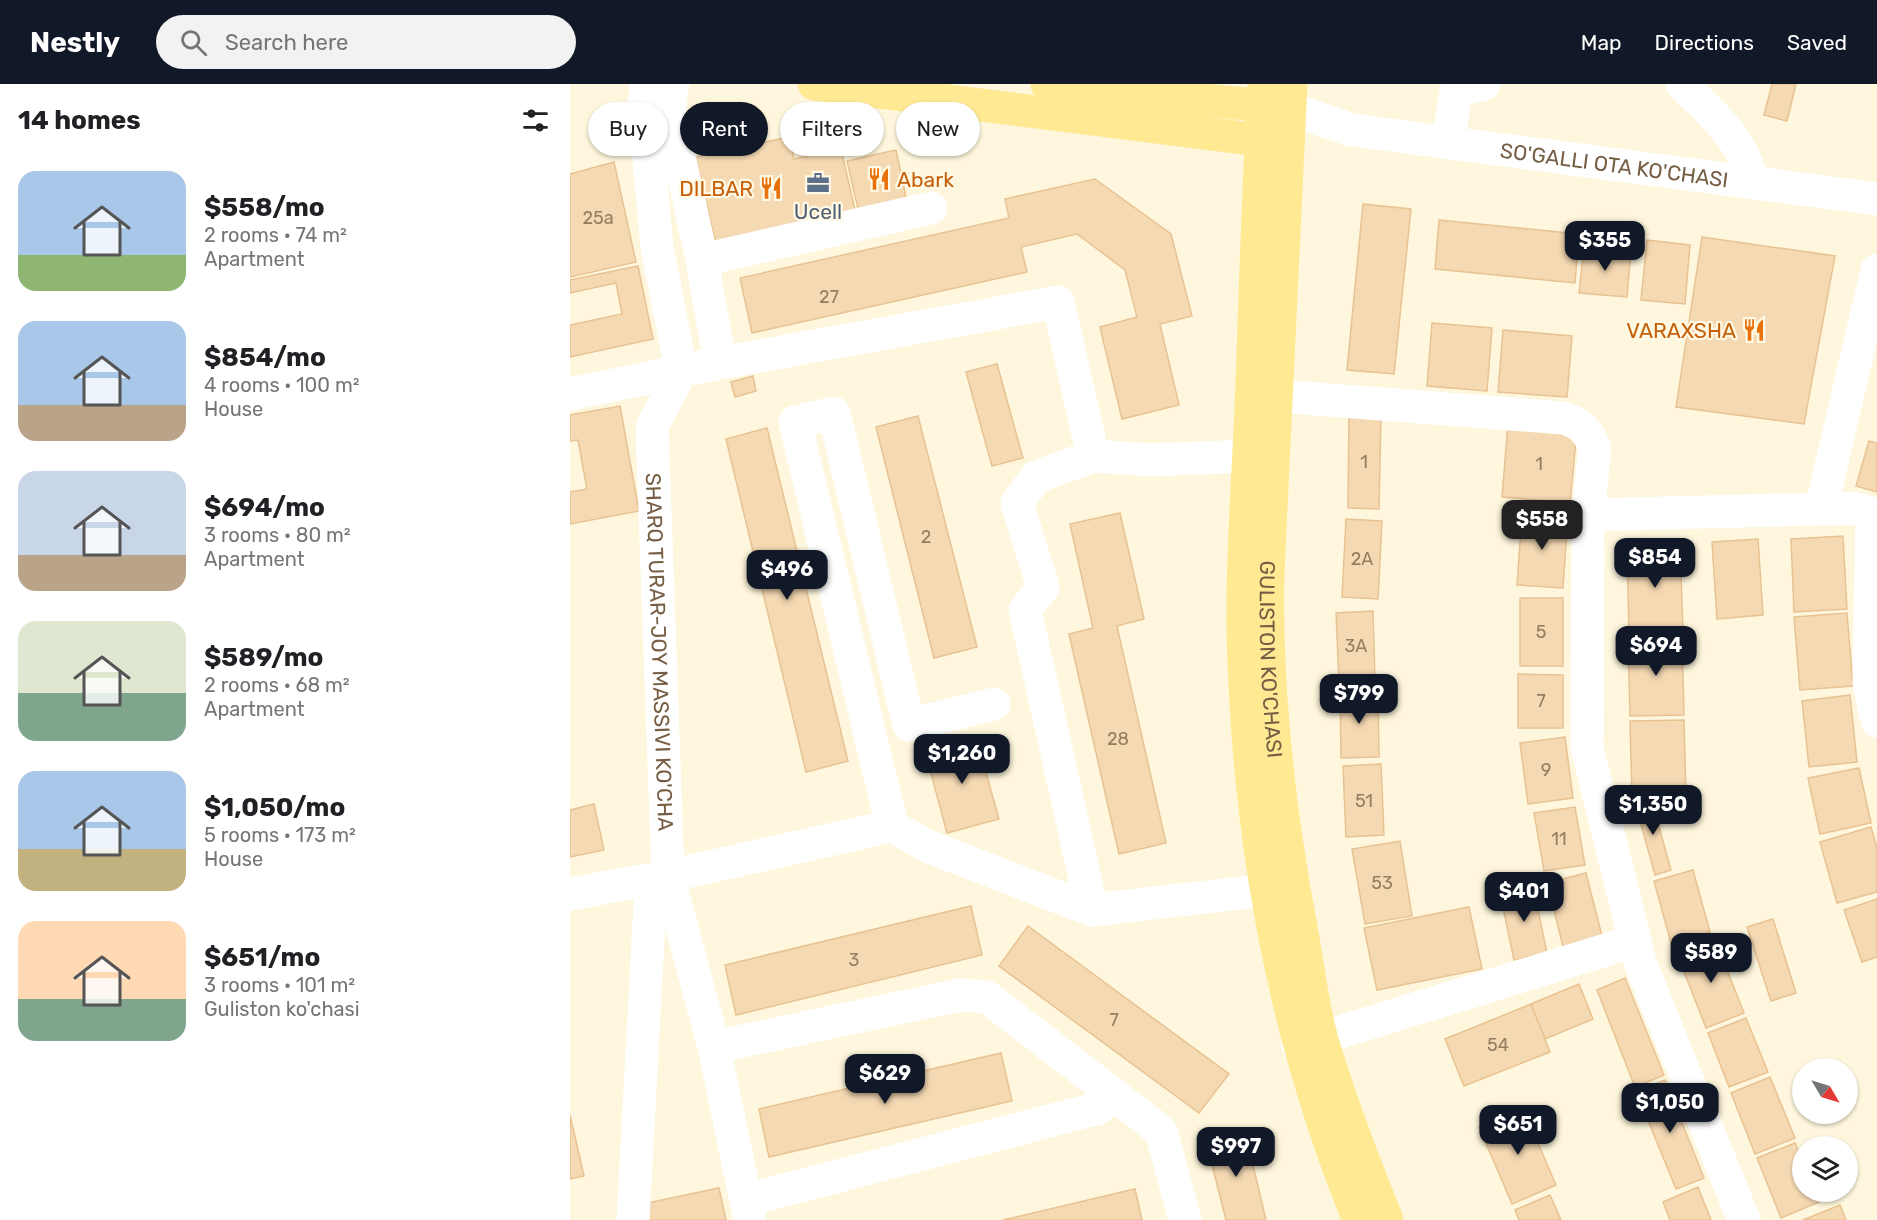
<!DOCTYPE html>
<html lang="en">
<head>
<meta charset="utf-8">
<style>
  body { margin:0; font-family:Rubik,sans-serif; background:#f2f2f2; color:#202124; height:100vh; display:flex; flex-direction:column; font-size:22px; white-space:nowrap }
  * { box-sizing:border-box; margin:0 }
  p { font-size:20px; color:#757577 }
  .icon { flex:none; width:33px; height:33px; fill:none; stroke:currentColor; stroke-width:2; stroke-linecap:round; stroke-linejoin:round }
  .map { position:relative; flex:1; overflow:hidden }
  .panel { display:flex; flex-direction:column; background:#fff; width:570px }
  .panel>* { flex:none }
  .banner { position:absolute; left:18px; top:18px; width:570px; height:54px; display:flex; gap:12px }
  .needle { width:39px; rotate:128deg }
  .tools { position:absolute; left:1222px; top:974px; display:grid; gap:12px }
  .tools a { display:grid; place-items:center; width:66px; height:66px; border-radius:50%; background:#fff; box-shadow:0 2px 4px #0004; font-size:30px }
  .price { position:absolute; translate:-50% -51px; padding:0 14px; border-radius:12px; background:#111827; color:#fff; font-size:20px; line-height:39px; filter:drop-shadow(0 2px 3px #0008) }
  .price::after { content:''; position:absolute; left:50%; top:36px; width:18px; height:14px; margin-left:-9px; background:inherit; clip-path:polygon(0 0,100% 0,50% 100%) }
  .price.active { background:#222; color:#fff }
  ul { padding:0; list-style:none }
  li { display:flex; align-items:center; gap:18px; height:150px; padding:0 18px }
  li span { display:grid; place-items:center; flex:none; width:168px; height:120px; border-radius:18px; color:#555 }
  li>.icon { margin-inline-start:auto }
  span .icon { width:72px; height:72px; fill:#fffc; stroke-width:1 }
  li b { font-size:26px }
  h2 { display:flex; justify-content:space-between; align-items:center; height:72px; padding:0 18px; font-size:26px }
  .tag { padding:0 21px; border-radius:27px; background:#fff; box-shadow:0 2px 4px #0004; font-size:21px; line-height:54px }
  .tag.active { background:#111827; color:#fff }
  header { display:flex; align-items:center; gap:36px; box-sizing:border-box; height:84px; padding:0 30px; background:#111827; color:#fff }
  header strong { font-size:28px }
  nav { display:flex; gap:33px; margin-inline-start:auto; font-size:21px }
  .search { width:420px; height:54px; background:#f2f2f2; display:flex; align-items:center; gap:15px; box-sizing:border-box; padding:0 21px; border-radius:33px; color:#757577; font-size:22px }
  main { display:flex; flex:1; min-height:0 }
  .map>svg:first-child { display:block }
  .building { fill:#f5d9b3; stroke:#e9c292; stroke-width:1.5 }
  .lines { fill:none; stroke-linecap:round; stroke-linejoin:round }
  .minor { stroke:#fff; stroke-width:33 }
  .major { stroke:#ffea93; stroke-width:33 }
  .labels { text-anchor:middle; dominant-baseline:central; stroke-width:4.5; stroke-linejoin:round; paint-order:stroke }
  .number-label { font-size:18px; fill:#957d60 }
  .street-label { font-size:21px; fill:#755e44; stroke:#fff9e5 }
  .food-label { font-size:21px; fill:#c56008; stroke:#fff9e5; text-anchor:end }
  .service-label { font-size:21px; fill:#4e5e75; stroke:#fff9e5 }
</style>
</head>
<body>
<header>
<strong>Nestly</strong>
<div class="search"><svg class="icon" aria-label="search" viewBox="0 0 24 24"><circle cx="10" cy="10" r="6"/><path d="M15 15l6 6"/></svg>Search here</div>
<nav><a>Map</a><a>Directions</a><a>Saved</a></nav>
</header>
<main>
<section class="panel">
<h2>14 homes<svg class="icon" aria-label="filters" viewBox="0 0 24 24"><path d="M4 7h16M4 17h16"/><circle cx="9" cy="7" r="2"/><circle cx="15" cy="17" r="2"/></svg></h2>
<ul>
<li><span style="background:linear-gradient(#a9c7e8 70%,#8fb573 0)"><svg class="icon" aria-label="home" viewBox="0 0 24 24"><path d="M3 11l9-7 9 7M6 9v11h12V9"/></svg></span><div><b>$558/mo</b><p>2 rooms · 74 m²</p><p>Apartment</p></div></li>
<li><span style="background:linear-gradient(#a9c7e8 70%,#b9a48a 0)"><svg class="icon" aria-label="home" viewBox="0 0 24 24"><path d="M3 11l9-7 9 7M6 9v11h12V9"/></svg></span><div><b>$854/mo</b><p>4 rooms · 100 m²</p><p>House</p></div></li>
<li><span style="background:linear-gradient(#c9d6e8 70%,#b9a48a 0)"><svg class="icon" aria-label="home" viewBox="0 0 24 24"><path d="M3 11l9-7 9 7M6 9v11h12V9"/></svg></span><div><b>$694/mo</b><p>3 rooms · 80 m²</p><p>Apartment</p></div></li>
<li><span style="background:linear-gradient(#dfe7d0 60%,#7fa58c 0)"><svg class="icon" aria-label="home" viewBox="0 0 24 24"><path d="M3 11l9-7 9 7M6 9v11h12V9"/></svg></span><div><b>$589/mo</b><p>2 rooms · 68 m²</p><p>Apartment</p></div></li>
<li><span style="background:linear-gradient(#a9c7e8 65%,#c2b280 0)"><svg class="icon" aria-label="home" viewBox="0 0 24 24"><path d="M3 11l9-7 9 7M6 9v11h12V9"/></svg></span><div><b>$1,050/mo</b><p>5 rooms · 173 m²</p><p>House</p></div></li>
<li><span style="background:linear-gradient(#ffd9b3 65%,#7fa58c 0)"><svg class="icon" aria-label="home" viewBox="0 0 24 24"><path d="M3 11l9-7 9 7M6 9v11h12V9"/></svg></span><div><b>$651/mo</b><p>3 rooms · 101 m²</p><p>Guliston ko'chasi</p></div></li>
</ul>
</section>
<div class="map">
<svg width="1307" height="1136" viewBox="0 0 1307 1136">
  <rect width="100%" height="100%" fill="#fef7dd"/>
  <g class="building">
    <polygon points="1202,0 1226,0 1217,37 1194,31"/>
    <polygon points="219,53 224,75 271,65 285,126 145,157 126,73"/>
    <polygon points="326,66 337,118 289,129 277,77"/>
    <polygon points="44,78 66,178 0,193 0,90"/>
    <polygon points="525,95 601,150 622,232 590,240 609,321 552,335 530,243 567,233 555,186 507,150 451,163 457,188 182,249 170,194 439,134 435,115"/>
    <polygon points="793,120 841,125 824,290 777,286"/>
    <polygon points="869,136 1009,150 1005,199 865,185"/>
    <polygon points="1132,153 1265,172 1234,340 1106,323"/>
    <polygon points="1077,156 1120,161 1115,220 1071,216"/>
    <polygon points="1014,162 1061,167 1057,213 1009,209"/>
    <polygon points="68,182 83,255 0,273 0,241 52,230 46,199 0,209 0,196"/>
    <polygon points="862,239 922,244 917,307 857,302"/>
    <polygon points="933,246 1002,252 997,313 928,308"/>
    <polygon points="427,280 453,374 422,382 396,288"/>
    <polygon points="183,292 186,307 165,313 161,298"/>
    <polygon points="50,322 69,427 0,440 0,408 17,405 8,356 0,357 0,331"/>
    <polygon points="779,331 811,331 809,425 778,424"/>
    <polygon points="348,332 407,563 364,574 306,343"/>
    <polygon points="938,340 1007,346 1000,419 932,413"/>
    <polygon points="197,344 278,677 236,688 156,355"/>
    <polygon points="1299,357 1307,359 1307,408 1286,402"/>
    <polygon points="550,429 574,535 547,542 596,759 549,770 499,550 523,544 500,440"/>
    <polygon points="952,430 998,433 993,504 947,501"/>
    <polygon points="776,435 812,437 808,515 772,513"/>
    <polygon points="1273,452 1277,525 1224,528 1221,455"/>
    <polygon points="1188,455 1193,531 1147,535 1142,458"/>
    <polygon points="1110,459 1113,548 1059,550 1057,461"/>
    <rect x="950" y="514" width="43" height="68"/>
    <polygon points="803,527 805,596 769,597 766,529"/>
    <polygon points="1277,529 1283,602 1230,606 1224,533"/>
    <polygon points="1112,554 1114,631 1060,632 1058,555"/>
    <polygon points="948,590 993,591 993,644 948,644"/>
    <polygon points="770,608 808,608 809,673 771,674"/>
    <polygon points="1280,611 1287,678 1239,683 1232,617"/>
    <polygon points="1114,636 1116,712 1062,713 1060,637"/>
    <polygon points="406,653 429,735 377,749 355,667"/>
    <polygon points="995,653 1003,714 958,720 950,659"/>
    <polygon points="811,680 814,751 776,753 773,682"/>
    <polygon points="1289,684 1301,739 1250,750 1238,694"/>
    <polygon points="1081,714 1101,786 1085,791 1065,719"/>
    <polygon points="24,720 34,766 0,773 0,726"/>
    <polygon points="1005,723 1015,781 974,787 964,729"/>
    <polygon points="1301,743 1307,764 1307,808 1267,819 1250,758"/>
    <polygon points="830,757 842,832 795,840 782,765"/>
    <polygon points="1123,786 1140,848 1101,859 1084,797"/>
    <polygon points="1016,789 1034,860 995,870 977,799"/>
    <polygon points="963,802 977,869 944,876 930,809"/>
    <polygon points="1307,815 1307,873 1292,878 1274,826"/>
    <polygon points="401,822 412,871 166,931 155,881"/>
    <polygon points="899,823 912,885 807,906 794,844"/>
    <polygon points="1203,835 1226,909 1201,917 1177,843"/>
    <polygon points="458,842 659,990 629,1029 429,882"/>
    <polygon points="1145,855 1174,929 1136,944 1107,870"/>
    <polygon points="1055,894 1094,991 1065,1003 1027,906"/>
    <polygon points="1009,900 1023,935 975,955 961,920"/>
    <polygon points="961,920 980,968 894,1002 875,955"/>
    <polygon points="1176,934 1198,988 1159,1003 1138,949"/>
    <polygon points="431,969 442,1017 199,1073 189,1025"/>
    <polygon points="1200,993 1225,1054 1185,1070 1161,1009"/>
    <polygon points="1095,996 1134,1094 1106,1105 1066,1007"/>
    <polygon points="953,1024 986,1101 942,1120 909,1043"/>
    <polygon points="0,1031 14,1092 0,1095"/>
    <polygon points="675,1047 696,1136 656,1136 636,1057"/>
    <polygon points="1225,1059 1233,1078 1233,1107 1245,1107 1249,1118 1211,1134 1187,1074"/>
    <polygon points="1128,1103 1141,1136 1100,1136 1093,1118"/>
    <polygon points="149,1104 156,1136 77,1136 73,1120"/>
    <polygon points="565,1105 572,1136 433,1136"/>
    <polygon points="980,1111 991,1136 949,1136 945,1126"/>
    <polygon points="1270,1121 1276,1136 1233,1136"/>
  </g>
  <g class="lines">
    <g class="minor">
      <path id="s1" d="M 76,0 L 74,23 L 87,162 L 111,287 L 82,343 L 98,792 L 144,963 L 180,1136"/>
      <polyline points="103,0 99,26 132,176 150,279"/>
      <path d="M 1112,0 C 1142,30 1174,55 1182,98"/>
      <path id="s2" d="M 720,25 L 782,46 L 1307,115"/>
      <polyline points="878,59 886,7 914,0"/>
      <polyline points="132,176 361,124"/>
      <polyline points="0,310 150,279 488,218 523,372"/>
      <path d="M 682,310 L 993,334 C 1010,338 1019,348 1025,364 L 1018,431 L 1017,664 L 1070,878 L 1174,1136"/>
      <polyline points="1251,425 1307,186"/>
      <polyline points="1302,430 1299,598 1307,637"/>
      <polyline points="1018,431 1283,424 1307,431"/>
      <polyline points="322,742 357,762 522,826 724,803"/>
      <polyline points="0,810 98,792 322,742 225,338 264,329 339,641 424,620"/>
      <polyline points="522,826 455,526 473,503 447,419 466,393 523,372 581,376 704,371"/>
      <polyline points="728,961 1065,857"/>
      <polyline points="144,963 390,911 417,913 591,1047 615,1136"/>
      <polyline points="176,1116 529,1024 543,1010"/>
      <polyline points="63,1136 80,819 82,811 98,792"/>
    </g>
    <g class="major">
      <polyline points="244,0 712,59"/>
      <polyline points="477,0 715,24"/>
      <path d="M 694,0 C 688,108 685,216 681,324 C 678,397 672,471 673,544 C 677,746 712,948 789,1136"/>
      <path id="s3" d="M 721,0 L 698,488 C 695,608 709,726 731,844 C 738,881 742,920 752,956 C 770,1017 793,1077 817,1136"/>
    </g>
  </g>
  <defs>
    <g id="restaurant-bare" transform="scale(1.8)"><path d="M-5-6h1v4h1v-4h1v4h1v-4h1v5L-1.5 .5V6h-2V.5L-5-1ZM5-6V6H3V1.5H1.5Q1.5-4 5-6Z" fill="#e8710a" stroke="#fff9e5" stroke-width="2.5" paint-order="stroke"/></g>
    <g id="office-bare" transform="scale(1.8)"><path d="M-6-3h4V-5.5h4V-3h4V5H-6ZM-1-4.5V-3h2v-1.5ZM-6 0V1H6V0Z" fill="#5c6f8a" stroke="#fff9e5" stroke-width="2.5" paint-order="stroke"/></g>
  </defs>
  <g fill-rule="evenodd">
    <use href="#restaurant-bare" x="309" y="95"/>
    <use href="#office-bare" x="248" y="99"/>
    <use href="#restaurant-bare" x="201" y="104"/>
    <use href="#restaurant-bare" x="1184" y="246"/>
  </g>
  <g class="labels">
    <g class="number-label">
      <text x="28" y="134">25a</text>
      <text x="259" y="213">27</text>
      <text x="794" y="378">1</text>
      <text x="969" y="380">1</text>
      <text x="356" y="453">2</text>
      <text x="792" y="475">2A</text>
      <text x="971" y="548">5</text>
      <text x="786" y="562">3A</text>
      <text x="971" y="617">7</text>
      <text x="548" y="655">28</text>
      <text x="976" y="686">9</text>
      <text x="794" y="717">51</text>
      <text x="989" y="755">11</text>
      <text x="812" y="799">53</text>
      <text x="284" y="876">3</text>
      <text x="544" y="936">7</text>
      <text x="928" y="961">54</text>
    </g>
    <g class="street-label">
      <text stroke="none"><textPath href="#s2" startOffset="330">SO'GALLI OTA KO'CHASI</textPath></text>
      <text stroke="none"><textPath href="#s1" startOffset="578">SHARQ TURAR-JOY MASSIVI KO'CHA</textPath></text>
      <text stroke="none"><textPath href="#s3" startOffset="576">GULISTON KO'CHASI</textPath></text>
    </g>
    <g class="food-label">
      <text x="327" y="95" text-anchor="start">Abark</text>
      <text x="183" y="104">DILBAR</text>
      <text x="1166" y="246">VARAXSHA</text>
    </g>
    <g class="service-label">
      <text x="248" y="127">Ucell</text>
    </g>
  </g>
</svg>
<div class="tools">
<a><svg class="needle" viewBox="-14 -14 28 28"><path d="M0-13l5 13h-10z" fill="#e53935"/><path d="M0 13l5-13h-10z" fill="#757577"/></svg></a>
<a><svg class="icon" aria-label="layers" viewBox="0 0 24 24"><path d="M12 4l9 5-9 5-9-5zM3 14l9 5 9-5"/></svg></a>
</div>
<b class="price" style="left:1035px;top:188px">$355</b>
<b class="price active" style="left:972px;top:467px">$558</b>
<b class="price" style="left:1085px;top:505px">$854</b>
<b class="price" style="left:217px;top:517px">$496</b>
<b class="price" style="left:1086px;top:593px">$694</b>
<b class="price" style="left:789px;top:641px">$799</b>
<b class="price" style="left:392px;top:701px">$1,260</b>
<b class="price" style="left:1083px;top:752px">$1,350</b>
<b class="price" style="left:954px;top:839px">$401</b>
<b class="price" style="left:1141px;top:900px">$589</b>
<b class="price" style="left:315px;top:1021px">$629</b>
<b class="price" style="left:1100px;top:1050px">$1,050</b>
<b class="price" style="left:948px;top:1072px">$651</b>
<b class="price" style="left:666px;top:1094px">$997</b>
<div class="banner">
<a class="tag">Buy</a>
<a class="tag active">Rent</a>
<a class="tag">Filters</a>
<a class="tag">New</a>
</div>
</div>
</main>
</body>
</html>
